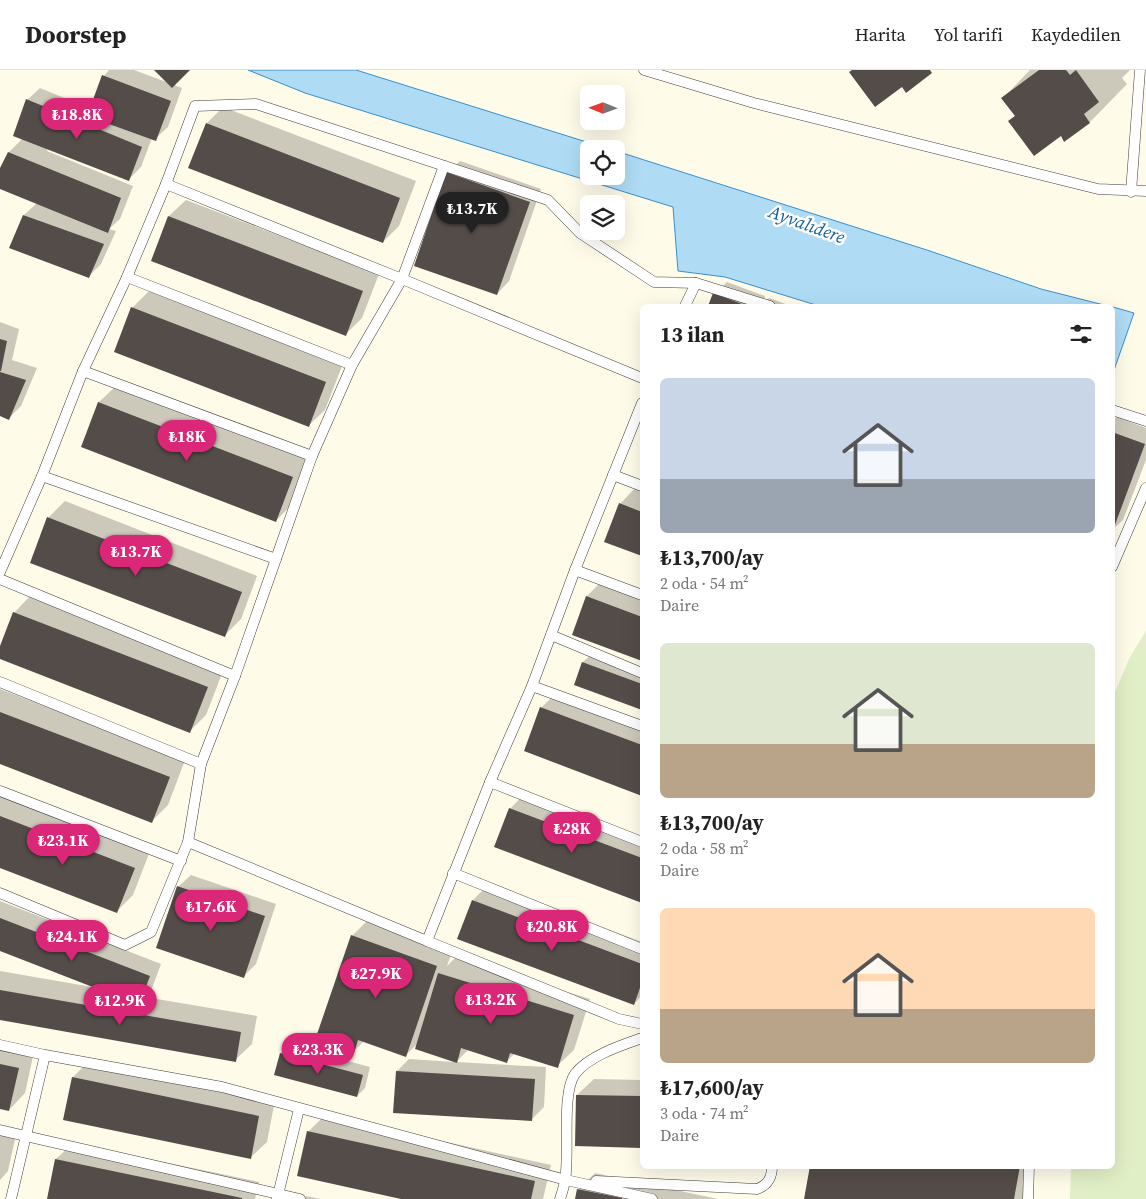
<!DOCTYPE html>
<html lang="tr">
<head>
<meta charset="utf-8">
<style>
  body { margin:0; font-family:"Source Serif 4",serif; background:#f2f2f2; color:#222; height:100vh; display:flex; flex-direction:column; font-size:19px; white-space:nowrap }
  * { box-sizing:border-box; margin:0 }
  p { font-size:16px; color:#767676 }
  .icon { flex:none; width:28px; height:28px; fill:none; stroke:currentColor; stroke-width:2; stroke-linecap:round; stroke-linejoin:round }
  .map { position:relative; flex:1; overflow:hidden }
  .side { position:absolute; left:640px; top:234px; width:475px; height:865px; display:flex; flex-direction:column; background:#fff; border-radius:8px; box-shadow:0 5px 20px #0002 }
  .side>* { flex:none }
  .needle { width:32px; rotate:271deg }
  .tools { position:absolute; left:580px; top:15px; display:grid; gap:10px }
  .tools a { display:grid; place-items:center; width:45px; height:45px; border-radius:8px; background:#fff; box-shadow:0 5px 20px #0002; font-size:25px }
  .price { position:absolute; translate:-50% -42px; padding:0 11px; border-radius:18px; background:#db2777; color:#fff; font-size:16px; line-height:32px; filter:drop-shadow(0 1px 2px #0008) }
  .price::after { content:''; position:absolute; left:50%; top:30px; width:15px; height:11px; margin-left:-8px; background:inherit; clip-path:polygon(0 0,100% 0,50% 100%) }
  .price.selected { background:#222; color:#fff }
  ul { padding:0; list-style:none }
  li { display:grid; align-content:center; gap:10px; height:265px; padding:0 20px }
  li span { display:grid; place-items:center; height:155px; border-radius:8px; color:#555 }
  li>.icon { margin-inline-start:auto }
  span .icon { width:90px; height:90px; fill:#fffc; stroke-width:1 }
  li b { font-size:21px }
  h2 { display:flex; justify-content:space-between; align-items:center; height:60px; padding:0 20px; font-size:21px }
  header { display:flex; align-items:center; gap:30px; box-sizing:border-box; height:70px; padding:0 25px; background:#fff; border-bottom:1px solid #e0e0e0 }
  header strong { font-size:24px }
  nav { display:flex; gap:28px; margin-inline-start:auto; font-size:18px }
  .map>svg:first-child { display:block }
  .pitch { fill:#e1efc6 }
  .water { fill:#afdbf5; stroke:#3690cc }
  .shadow { fill:#0003 }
  .building { fill:#544c48 }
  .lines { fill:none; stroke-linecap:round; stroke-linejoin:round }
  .lane-casing { stroke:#3e3e3e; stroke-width:11 }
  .lane { stroke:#fff; stroke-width:10 }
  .labels { text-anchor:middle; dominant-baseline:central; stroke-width:5; stroke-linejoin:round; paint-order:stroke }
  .water-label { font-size:18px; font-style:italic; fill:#16619b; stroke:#fff }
</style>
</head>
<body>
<header>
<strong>Doorstep</strong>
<nav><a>Harita</a><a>Yol tarifi</a><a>Kaydedilen</a></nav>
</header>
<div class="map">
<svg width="1146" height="1129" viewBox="0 0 1146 1129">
  <rect width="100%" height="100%" fill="#fffbe9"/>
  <polygon class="pitch" points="1146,561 1146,1129 1070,1129 1071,1096 1112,1096 1113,627 1130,587"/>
  <g class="water">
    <polygon points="248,0 356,0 609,79 589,79 589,106 616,106 616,81 930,181 1041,219 1108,236 819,236 725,207 678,201 673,137 305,23"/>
    <polygon points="1113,237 1134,243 1113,303 1112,237"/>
  </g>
  <g class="shadow">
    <polygon points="109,0 134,0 169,13 155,0 189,0 174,15 182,18 168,57 155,69 152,68 141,97 128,110 48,78 47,81 133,116 120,149 109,159 116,161 101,194 88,207 24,145 37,133 0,118 0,101 9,82 23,68 27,30 40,18 91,39 104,6"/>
    <polygon points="1030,0 1130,0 1122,8 1127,14 1090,52 1065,70 1061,65 1009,51 1016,45 1003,28"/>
    <polygon points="223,37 416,111 399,156 383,172 207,53"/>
    <polygon points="460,91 541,119 509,211 497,224 447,103"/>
    <polygon points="186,130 379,204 362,248 345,265 153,190 169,146"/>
    <polygon points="727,212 765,226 763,234 769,228 791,236 710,236 714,224"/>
    <polygon points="149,221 342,296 325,340 308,356 132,238"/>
    <polygon points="0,252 19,259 12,290 37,298 21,336 8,349 0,345"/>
    <polygon points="116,316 309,390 292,434 276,451 83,377 99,332"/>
    <polygon points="1117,347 1146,358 1146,390 1123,450 1112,460 1112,352"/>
    <polygon points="636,417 642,420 642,485 606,471 620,434"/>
    <polygon points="65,431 257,506 241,549 224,566 48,448"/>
    <polygon points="603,510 642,525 642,590 573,564 587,526"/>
    <polygon points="30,526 223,601 206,645 190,661 0,588 0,580 14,543"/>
    <polygon points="596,580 642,597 642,639 575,614 583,592"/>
    <polygon points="0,619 185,690 168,735 152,751 0,693"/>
    <polygon points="558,621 642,653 642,724 525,681 541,638"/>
    <polygon points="526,722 642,766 642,831 496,776 510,739"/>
    <polygon points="0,723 150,781 133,825 117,841 0,796"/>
    <polygon points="191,805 276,834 256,894 244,906 178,817"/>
    <polygon points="489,814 642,872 642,925 634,934 473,830"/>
    <polygon points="0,831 161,894 151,921 145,927 257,946 252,974 235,990 0,949 0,901 92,917 92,916 0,880"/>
    <polygon points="368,850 453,879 447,896 456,887 590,929 574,980 557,996 515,983 507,991 469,979 456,992 546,997 544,1037 531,1050 397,1001 409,989 454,992 418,973 405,986 364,971 353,982 352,866"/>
    <polygon points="0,974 34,982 25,1023 9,1040 0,1038"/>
    <polygon points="289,975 370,997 365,1018 357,1026 281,983"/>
    <polygon points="89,991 275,1030 267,1072 250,1088 73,1007"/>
    <polygon points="594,1009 642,1010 642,1076 577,1075 577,1025"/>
    <polygon points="325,1045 551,1095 543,1129 407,1129 308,1062"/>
    <polygon points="0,1056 17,1060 8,1101 0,1110"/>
    <polygon points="73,1073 259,1112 255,1129 48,1129 56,1089"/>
    <polygon points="811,1096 1033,1096 1027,1129 805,1129"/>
    <polygon points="595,1103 718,1129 577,1129 579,1119"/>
    <polygon points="306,1126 321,1129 303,1129"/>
  </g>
  <g class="building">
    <polygon points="154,0 190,0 172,18"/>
    <polygon points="852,0 930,0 932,3 906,23 902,17 875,37 849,2"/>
    <polygon points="1039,0 1066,0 1070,5 1076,0 1099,32 1084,44 1090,53 1064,72 1061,66 1034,86 1008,51 1015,46 1001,28"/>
    <polygon points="102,5 171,31 156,71 87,46"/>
    <polygon points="26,29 142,77 129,111 13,66"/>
    <polygon points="206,53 400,128 383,173 188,98"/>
    <polygon points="8,82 121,128 108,163 0,119 0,98"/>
    <polygon points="446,102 530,132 497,225 414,196"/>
    <polygon points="23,145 104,174 89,208 9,178"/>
    <polygon points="168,146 363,221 346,266 151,191"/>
    <polygon points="713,223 747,236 708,236"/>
    <polygon points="131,237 326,312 309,357 114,282"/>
    <polygon points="0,269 7,271 1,301 0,301"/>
    <polygon points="0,302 26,310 9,350 0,346"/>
    <polygon points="98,332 293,407 276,452 81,377"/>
    <polygon points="1112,362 1145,374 1113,460 1112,459"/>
    <polygon points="619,433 642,442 642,486 604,472"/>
    <polygon points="47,447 242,522 225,567 30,493"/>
    <polygon points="586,526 642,547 642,591 572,565"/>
    <polygon points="13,542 208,617 190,663 0,589 0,576"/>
    <polygon points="582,592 642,614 642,640 574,615"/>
    <polygon points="540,637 642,675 642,726 524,681"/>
    <polygon points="0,642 170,707 152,753 0,694"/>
    <polygon points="509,738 642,788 642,833 494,777"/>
    <polygon points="0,746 135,798 117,843 0,798"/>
    <polygon points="177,816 265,846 244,908 156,878"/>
    <polygon points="472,830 642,894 642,912 634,935 457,869"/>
    <polygon points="0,848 150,906 139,935 0,881"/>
    <polygon points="351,865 437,896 406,987 358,970 354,983 315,970"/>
    <polygon points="438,903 574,945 558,998 510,983 507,993 461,978 457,993 415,979"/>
    <polygon points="0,920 241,962 236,992 0,950"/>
    <polygon points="280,983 363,1005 357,1027 274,1005"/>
    <polygon points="0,994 19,998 9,1041 0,1039"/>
    <polygon points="396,1001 535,1009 532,1051 393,1043"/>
    <polygon points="72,1007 259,1046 251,1089 63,1050"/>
    <polygon points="576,1025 642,1026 642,1078 575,1076"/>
    <polygon points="307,1061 535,1111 531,1129 401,1129 297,1106"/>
    <polygon points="55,1089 242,1128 242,1129 47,1129"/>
    <polygon points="810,1096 1020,1096 1014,1129 804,1129"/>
    <polygon points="577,1119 622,1128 622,1129 575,1129"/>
  </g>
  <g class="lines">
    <g class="lane-casing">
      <g id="lane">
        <polyline points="644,0 754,33 1098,119 1146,121"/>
        <polyline points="166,114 402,209 642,308"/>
        <polyline points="1131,122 1140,0"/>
        <polyline points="127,207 352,295"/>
        <polyline points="685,236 696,213"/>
        <polyline points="83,301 312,386"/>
        <polyline points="642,333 575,500 532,616 490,712 427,871 619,949 642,954"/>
        <polyline points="1112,340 1146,351"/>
        <polyline points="613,405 642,416"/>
        <polyline points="42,406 276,489"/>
        <polyline points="1112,497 1146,418"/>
        <polyline points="575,500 642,525"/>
        <polyline points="0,502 42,406 83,301 127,207 166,114 195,36 256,34 548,130 580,163 654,212 696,213 770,236"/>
        <polyline points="0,509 235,606"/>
        <polyline points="551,565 642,603"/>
        <polyline points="0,612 201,694"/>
        <polyline points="532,616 642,656"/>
        <polyline points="490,712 642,772"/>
        <polyline points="0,721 181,791"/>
        <polyline points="188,772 427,871"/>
        <polyline points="453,803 642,879"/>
        <polyline points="0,823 125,875 151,862 188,772 201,694 235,606 312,386 352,295 402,209 444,96"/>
        <polyline points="0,975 45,985 222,1017 566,1110 652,1129"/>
        <polyline points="0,1060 300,1129"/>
        <path d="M 596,1111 L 757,1119 C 768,1115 772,1108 772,1096"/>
        <polyline points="11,1129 45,985"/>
        <polyline points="277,1129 299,1039"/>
        <path d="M 560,1129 C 562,1123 564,1117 565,1110 C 570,1085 561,1023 575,1004 C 588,986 622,975 642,968"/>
        <polyline points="1028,1129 1029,1096"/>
      </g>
    </g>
    <use href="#lane" class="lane"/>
  </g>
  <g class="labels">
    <g class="water-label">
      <text transform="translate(807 154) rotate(20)">Ayvalıdere</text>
    </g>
  </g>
</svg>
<div class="tools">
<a><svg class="needle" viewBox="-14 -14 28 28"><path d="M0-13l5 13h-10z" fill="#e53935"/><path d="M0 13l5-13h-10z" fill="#767676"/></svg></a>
<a><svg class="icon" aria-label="locate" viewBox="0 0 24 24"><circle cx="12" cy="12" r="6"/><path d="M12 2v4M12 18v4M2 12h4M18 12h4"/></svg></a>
<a><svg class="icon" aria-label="layers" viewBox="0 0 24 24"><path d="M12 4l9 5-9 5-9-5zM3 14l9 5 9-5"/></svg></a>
</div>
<b class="price" style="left:77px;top:70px">₺18.8K</b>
<b class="price selected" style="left:472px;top:164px">₺13.7K</b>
<b class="price" style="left:187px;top:392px">₺18K</b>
<b class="price" style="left:136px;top:507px">₺13.7K</b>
<b class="price" style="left:572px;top:784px">₺28K</b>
<b class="price" style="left:63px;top:796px">₺23.1K</b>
<b class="price" style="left:211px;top:862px">₺17.6K</b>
<b class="price" style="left:552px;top:882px">₺20.8K</b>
<b class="price" style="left:72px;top:892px">₺24.1K</b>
<b class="price" style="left:376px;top:929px">₺27.9K</b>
<b class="price" style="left:491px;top:955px">₺13.2K</b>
<b class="price" style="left:120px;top:956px">₺12.9K</b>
<b class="price" style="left:318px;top:1005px">₺23.3K</b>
<section class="side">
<h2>13 ilan<svg class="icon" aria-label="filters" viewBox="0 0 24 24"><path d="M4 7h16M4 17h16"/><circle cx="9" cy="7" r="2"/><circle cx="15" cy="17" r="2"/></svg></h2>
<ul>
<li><span style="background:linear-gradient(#c9d6e8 65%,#9aa5b1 0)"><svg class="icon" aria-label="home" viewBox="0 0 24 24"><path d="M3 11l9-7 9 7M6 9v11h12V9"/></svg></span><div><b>₺13,700/ay</b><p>2 oda · 54 m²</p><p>Daire</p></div></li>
<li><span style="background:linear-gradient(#dfe7d0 65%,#b9a48a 0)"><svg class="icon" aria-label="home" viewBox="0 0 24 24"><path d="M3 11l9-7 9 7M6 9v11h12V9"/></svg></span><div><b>₺13,700/ay</b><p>2 oda · 58 m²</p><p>Daire</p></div></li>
<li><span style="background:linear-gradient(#ffd9b3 65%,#b9a48a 0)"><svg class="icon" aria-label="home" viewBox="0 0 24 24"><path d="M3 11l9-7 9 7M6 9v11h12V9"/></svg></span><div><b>₺17,600/ay</b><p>3 oda · 74 m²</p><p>Daire</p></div></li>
</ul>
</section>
</div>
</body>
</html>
